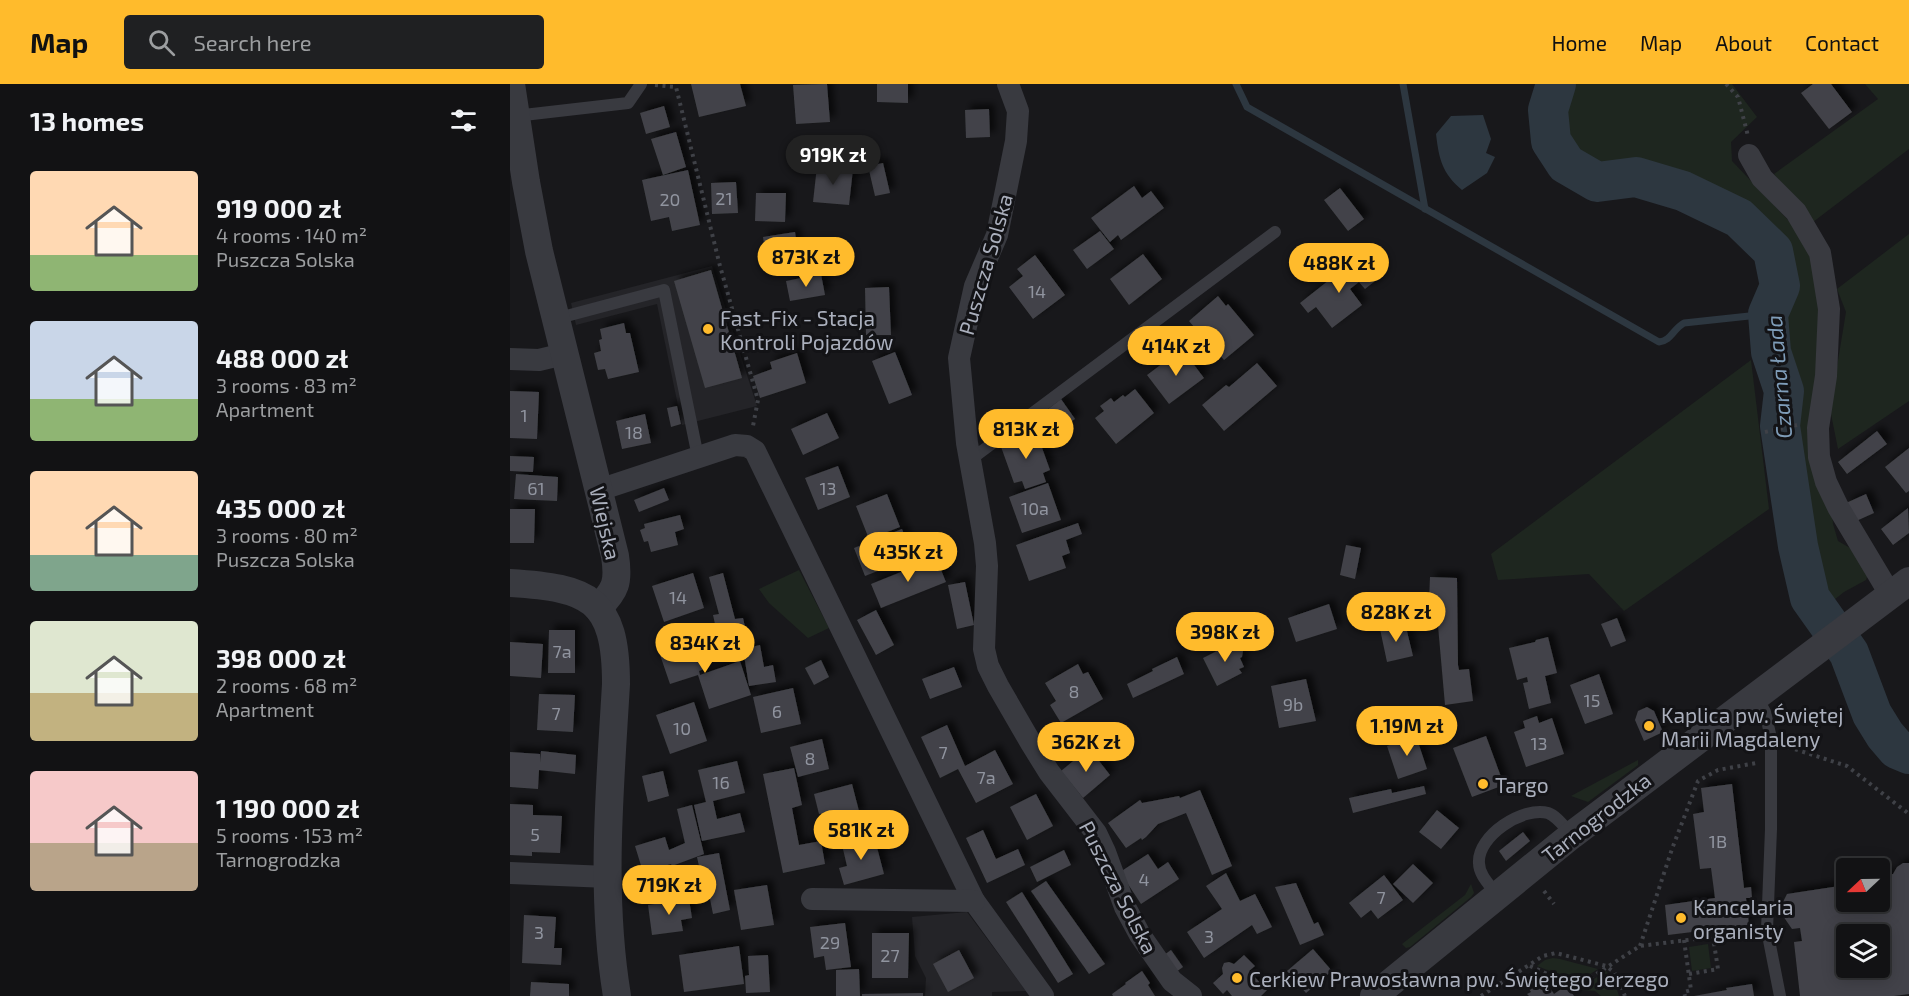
<!DOCTYPE html>
<html lang="en">
<head>
<meta charset="utf-8">
<style>
  body { margin:0; font-family:"Exo 2",sans-serif; background:#1f2022; color:#f1f3f6; height:100vh; display:flex; flex-direction:column; font-size:22px; white-space:nowrap }
  * { box-sizing:border-box; margin:0 }
  p { font-size:20px; color:#9c9ea0 }
  .icon { flex:none; width:33px; height:33px; fill:none; stroke:currentColor; stroke-width:2; stroke-linecap:round; stroke-linejoin:round }
  .map { position:relative; flex:1; overflow:hidden }
  .side { display:flex; flex-direction:column; background:#121214; width:510px }
  .side>* { flex:none }
  .needle { width:39px; rotate:248deg }
  .buttons { position:absolute; left:1326px; top:774px; display:grid; gap:12px }
  .buttons a { display:grid; place-items:center; width:54px; height:54px; border-radius:6px; background:#121214; box-shadow:0 3px 15px #0003,0 0 0 2px #313234; font-size:30px }
  .price { position:absolute; translate:-50% -51px; padding:0 14px; border-radius:21px; background:#ffbb2c; color:#111; font-size:20px; line-height:39px; filter:drop-shadow(0 2px 3px #0008) }
  .price::after { content:''; position:absolute; left:50%; top:36px; width:18px; height:14px; margin-left:-9px; background:inherit; clip-path:polygon(0 0,100% 0,50% 100%) }
  .price.active { background:#222; color:#fff }
  ul { padding:0; list-style:none }
  li { display:flex; align-items:center; gap:18px; height:150px; padding:0 30px }
  li span { display:grid; place-items:center; flex:none; width:168px; height:120px; border-radius:6px; color:#555 }
  li>.icon { margin-inline-start:auto }
  span .icon { width:72px; height:72px; fill:#fffc; stroke-width:1 }
  li b { font-size:26px }
  h2 { display:flex; justify-content:space-between; align-items:center; height:72px; padding:0 30px; font-size:26px }
  header { display:flex; align-items:center; gap:36px; box-sizing:border-box; height:84px; padding:0 30px; background:#ffbb2c; color:#111 }
  header strong { font-size:28px }
  nav { display:flex; gap:33px; margin-inline-start:auto; font-size:21px }
  .search { width:420px; height:54px; background:#1f2022; display:flex; align-items:center; gap:15px; box-sizing:border-box; padding:0 21px; border-radius:6px; color:#9c9ea0; font-size:22px }
  main { display:flex; flex:1; min-height:0 }
  .map>svg:first-child { display:block }
  .built { fill:#242428 }
  .green { fill:#1e261f }
  .water { fill:#2d3740 }
  .lines { fill:none; stroke-linecap:round; stroke-linejoin:round }
  .stream { stroke:#2d3740; stroke-width:7 }
  .river { stroke:#2d3740; stroke-width:40 }
  .building { fill:#424348; fill-rule:evenodd; filter:url(#shadow) }
  .path { stroke:#3f4147; stroke-width:4; stroke-dasharray:3 4.5; stroke-linecap:butt }
  .service { stroke:#393a40; stroke-width:12 }
  .minor { stroke:#393a40; stroke-width:22 }
  .tertiary { stroke:#393a40; stroke-width:28 }
  .poi-dot { fill:#ffbb2c; stroke:#131316; stroke-width:2 }
  .labels { text-anchor:middle; dominant-baseline:central; stroke-width:6; stroke-linejoin:round; paint-order:stroke }
  .number-label { font-size:18px; fill:#90949f }
  .street-label { font-size:21px; fill:#aaafbc; stroke:#131316 }
  .poi-label { font-size:21px; fill:#aaafbc; stroke:#131316; text-anchor:start }
  .water-label { font-size:22px; font-style:italic; fill:#7f9db9; stroke:#131316 }
</style>
</head>
<body>
<header>
<strong>Map</strong>
<div class="search"><svg class="icon" aria-label="search" viewBox="0 0 24 24"><circle cx="10" cy="10" r="6"/><path d="M15 15l6 6"/></svg>Search here</div>
<nav><a>Home</a><a>Map</a><a>About</a><a>Contact</a></nav>
</header>
<main>
<section class="side">
<h2>13 homes<svg class="icon" aria-label="filters" viewBox="0 0 24 24"><path d="M4 7h16M4 17h16"/><circle cx="9" cy="7" r="2"/><circle cx="15" cy="17" r="2"/></svg></h2>
<ul>
<li><span style="background:linear-gradient(#ffd9b3 70%,#8fb573 0)"><svg class="icon" aria-label="home" viewBox="0 0 24 24"><path d="M3 11l9-7 9 7M6 9v11h12V9"/></svg></span><div><b>919 000 zł</b><p>4 rooms · 140 m²</p><p>Puszcza Solska</p></div></li>
<li><span style="background:linear-gradient(#c9d6e8 65%,#8fb573 0)"><svg class="icon" aria-label="home" viewBox="0 0 24 24"><path d="M3 11l9-7 9 7M6 9v11h12V9"/></svg></span><div><b>488 000 zł</b><p>3 rooms · 83 m²</p><p>Apartment</p></div></li>
<li><span style="background:linear-gradient(#ffd9b3 70%,#7fa58c 0)"><svg class="icon" aria-label="home" viewBox="0 0 24 24"><path d="M3 11l9-7 9 7M6 9v11h12V9"/></svg></span><div><b>435 000 zł</b><p>3 rooms · 80 m²</p><p>Puszcza Solska</p></div></li>
<li><span style="background:linear-gradient(#dfe7d0 60%,#c2b280 0)"><svg class="icon" aria-label="home" viewBox="0 0 24 24"><path d="M3 11l9-7 9 7M6 9v11h12V9"/></svg></span><div><b>398 000 zł</b><p>2 rooms · 68 m²</p><p>Apartment</p></div></li>
<li><span style="background:linear-gradient(#f6c9c9 60%,#b9a48a 0)"><svg class="icon" aria-label="home" viewBox="0 0 24 24"><path d="M3 11l9-7 9 7M6 9v11h12V9"/></svg></span><div><b>1 190 000 zł</b><p>5 rooms · 153 m²</p><p>Tarnogrodzka</p></div></li>
</ul>
</section>
<div class="map">
<svg width="1399" height="912" viewBox="0 0 1399 912">
  <defs>
    <filter id="shadow"><feDropShadow dx="5.5" dy="-5.5" stdDeviation="3" flood-color="#0009"/></filter>
  </defs>
  <rect width="100%" height="100%" fill="#18181b"/>
  <g class="built">
    <polygon points="202,182 247,322 172,341 147,220 66,241 61,219"/>
    <polygon points="457,828 516,907 482,908 482,912 415,912 416,894 405,872 402,833"/>
  </g>
  <g class="green">
    <path d="M 1056,0 L 1222,0 L 1247,33 L 1221,58 L 1222,77 L 1296,155 L 1306,188 L 1323,440 L 1328,457 L 1340,464 L 1358,490 L 1356,496 L 1334,508 L 1319,520 L 1307,505 L 1303,487 L 1297,438 L 1282,357 L 1284,316 L 1268,255 L 1266,229 C 1273,220 1283,210 1285,198 C 1289,158 1208,101 1174,91 C 1163,88 1122,87 1110,88 C 1104,88 1097,90 1092,90 C 1084,88 1078,84 1072,79 C 1044,56 1047,32 1056,0 Z"/>
    <polygon points="1355,0 1399,0 1399,65 1303,138 1264,90 1368,15"/>
    <polygon points="1399,150 1399,317 1328,365 1320,325 1336,228 1327,205"/>
    <polygon points="1241,276 1259,425 1114,527 1079,490 988,496 981,470"/>
    <polygon points="289,486 319,544 298,554 259,519 249,505"/>
    <polygon points="1128,676 1128,681 1078,718 1061,712"/>
    <polygon points="961,800 964,809 961,813 900,863 896,864 892,860 955,811"/>
    <polygon points="1198,860 1201,884 1182,887 1179,863"/>
    <polygon points="1043,874 1050,875 1088,885 1068,898 1027,882 1035,876"/>
    <polygon points="1096,887 1104,896 1109,912 1091,912 1085,907 1072,906 1071,904"/>
  </g>
  <path class="water" d="M 973,31 L 981,55 L 976,69 L 985,73 L 977,89 L 952,106 C 932,89 929,75 926,50 L 941,32 Z"/>
  <g class="lines">
    <g class="stream">
      <path d="M 726,0 L 737,23 L 1149,258 C 1161,257 1163,245 1174,239 L 1258,230"/>
      <polyline points="893,0 915,125"/>
    </g>
    <polyline class="river" points="1046,0 1038,26 1041,57 1056,80 1087,98 1126,93 1173,107 1229,134 1263,167 1270,202 1258,230 1261,268 1274,307 1270,342 1288,462 1300,514 1339,569 1362,630 1375,651 1387,665 1399,670"/>
  </g>
  <g class="building">
    <polygon points="181,0 230,0 236,22 189,33"/>
    <polygon points="317,0 320,38 286,40 283,1"/>
    <polygon points="367,0 398,0 398,19 367,18"/>
    <polygon points="1303,0 1321,0 1342,28 1319,45 1291,9"/>
    <polygon points="154,22 160,43 136,50 130,29"/>
    <polygon points="479,25 480,53 456,54 455,26"/>
    <polygon points="166,48 176,83 153,91 141,55"/>
    <polygon points="373,79 380,109 365,112 358,82"/>
    <polygon points="307,82 343,85 339,121 303,118"/>
    <polygon points="178,86 190,141 162,147 159,133 141,137 132,96"/>
    <polygon points="226,98 228,129 202,130 201,99"/>
    <polygon points="624,102 632,114 641,107 654,124 611,156 608,151 600,158 581,134"/>
    <polygon points="830,104 854,135 838,147 814,116"/>
    <polygon points="246,109 276,109 275,138 245,137"/>
    <polygon points="590,147 604,165 577,185 563,166"/>
    <polygon points="285,148 290,182 258,187 253,153"/>
    <polygon points="633,170 652,195 619,221 600,195"/>
    <polygon points="525,171 555,211 523,235 499,203 513,192 507,185"/>
    <polygon points="847,174 865,197 855,205 849,198 840,205 852,221 822,244 806,223 798,229 790,219"/>
    <polygon points="201,186 232,294 195,304 164,197"/>
    <polygon points="311,190 315,211 280,217 276,197"/>
    <polygon points="379,203 381,251 356,251 355,204"/>
    <polygon points="708,212 716,222 718,220 744,251 714,276 707,268 706,269 679,237"/>
    <polygon points="114,239 116,249 120,249 129,288 98,295 95,285 88,286 84,269 91,267 89,256 92,255 90,245"/>
    <polygon points="672,265 694,294 659,320 637,291"/>
    <polygon points="385,268 402,311 379,320 362,277"/>
    <polygon points="287,269 296,299 250,314 243,292 262,285 260,278"/>
    <polygon points="747,279 767,302 714,347 692,321 716,301 719,303"/>
    <polygon points="625,305 644,329 606,360 585,334 594,327 590,322 601,314 604,318 613,311 615,313"/>
    <polygon points="0,307 29,308 27,355 0,354"/>
    <polygon points="551,315 565,335 552,344 538,325"/>
    <polygon points="167,322 171,340 161,343 157,324"/>
    <polygon points="317,329 329,354 293,371 281,345"/>
    <polygon points="135,330 141,359 112,365 106,337"/>
    <polygon points="526,347 540,386 533,389 536,398 515,405 512,397 504,399 490,360"/>
    <polygon points="1367,347 1377,360 1337,390 1328,378"/>
    <polygon points="1399,364 1399,407 1396,409 1375,383"/>
    <polygon points="0,372 24,373 23,388 0,387"/>
    <polygon points="328,382 340,413 308,426 295,394"/>
    <polygon points="6,390 48,393 47,417 4,415"/>
    <polygon points="538,399 551,436 512,449 499,413"/>
    <polygon points="154,404 159,416 129,428 124,416"/>
    <polygon points="377,410 390,443 359,455 346,422"/>
    <polygon points="1356,410 1364,429 1344,438 1336,419"/>
    <polygon points="1398,424 1399,449 1383,461 1371,445"/>
    <polygon points="0,425 25,425 24,459 0,459"/>
    <polygon points="170,431 174,445 165,448 168,461 141,468 138,457 134,458 130,446 135,444 134,440"/>
    <polygon points="568,439 572,450 556,456 560,469 552,472 556,484 519,497 506,461"/>
    <polygon points="392,445 403,473 355,492 344,464"/>
    <polygon points="836,461 851,464 845,495 830,491"/>
    <polygon points="426,474 436,498 371,524 361,500"/>
    <polygon points="183,489 194,524 154,538 142,502"/>
    <polygon points="213,489 225,535 233,534 237,552 209,558 203,531 209,530 199,493"/>
    <polygon points="920,493 947,494 948,581 949,586 959,585 963,617 935,621 926,519 919,518"/>
    <polygon points="455,498 464,541 447,545 438,501"/>
    <polygon points="819,520 827,545 786,558 778,534"/>
    <polygon points="366,526 384,561 366,571 347,536"/>
    <polygon points="1107,534 1116,557 1101,563 1091,540"/>
    <polygon points="895,539 903,572 877,578 870,545"/>
    <polygon points="39,546 65,546 65,589 38,589"/>
    <polygon points="1038,553 1047,589 1035,592 1041,619 1019,625 1013,599 1018,598 1017,593 1007,596 999,564 1025,558 1026,556"/>
    <polygon points="178,555 181,565 190,562 197,584 189,587 190,591 230,577 241,611 199,625 188,591 160,600 148,565"/>
    <polygon points="0,558 33,560 31,594 0,592"/>
    <polygon points="725,558 730,561 733,567 732,573 730,574 734,583 729,585 732,589 707,602 693,574"/>
    <polygon points="250,561 254,583 263,581 266,598 239,602 233,565"/>
    <polygon points="667,573 674,590 623,614 617,600 643,587 642,585"/>
    <polygon points="311,576 319,593 304,601 295,584"/>
    <polygon points="568,580 573,590 578,588 593,615 551,639 540,621 546,617 535,599"/>
    <polygon points="444,583 452,603 420,615 412,595"/>
    <polygon points="1089,590 1103,630 1075,640 1060,601"/>
    <polygon points="796,595 806,637 769,644 761,602"/>
    <polygon points="283,604 291,640 251,649 243,613"/>
    <polygon points="29,610 65,611 63,648 27,646"/>
    <polygon points="184,618 197,657 160,670 146,631"/>
    <polygon points="1137,623 1144,627 1153,648 1134,657 1125,636 1128,627"/>
    <polygon points="1027,632 1029,639 1042,634 1054,670 1016,683 1004,648 1015,644 1013,637"/>
    <polygon points="893,638 895,648 874,652 872,642"/>
    <polygon points="437,641 455,682 485,666 503,700 466,719 448,685 430,694 411,653"/>
    <polygon points="906,652 917,685 888,695 877,662"/>
    <polygon points="976,652 994,701 962,713 943,664"/>
    <polygon points="312,655 319,685 288,693 280,663"/>
    <polygon points="579,664 600,691 573,714 551,687"/>
    <polygon points="31,667 66,671 65,690 29,686 28,705 0,703 0,668 30,670 30,679"/>
    <polygon points="227,677 235,709 203,717 207,735 230,729 235,748 192,757 184,721 196,718 188,686"/>
    <polygon points="284,684 292,721 282,724 289,761 311,757 315,780 273,789 253,690"/>
    <polygon points="153,687 159,712 138,718 132,692"/>
    <polygon points="342,700 350,731 320,739 317,728 309,730 304,710"/>
    <polygon points="1222,700 1234,804 1241,803 1242,814 1236,814 1239,841 1158,851 1155,821 1205,814 1201,784 1190,785 1183,730 1194,728 1191,704"/>
    <polygon points="914,702 916,710 843,729 839,714 881,705 882,709"/>
    <polygon points="690,706 722,782 702,791 676,729 648,740 636,753 632,756 631,754 616,764 598,739 630,716 632,719 669,712 670,714"/>
    <polygon points="526,710 543,742 517,756 500,723"/>
    <polygon points="0,720 23,721 23,731 52,732 50,769 22,768 22,772 0,771"/>
    <polygon points="182,721 194,770 162,782 161,780 133,788 125,762 155,753 159,766 175,759 167,725"/>
    <polygon points="927,726 949,744 931,765 909,748"/>
    <polygon points="473,746 486,775 508,765 515,781 477,799 456,754"/>
    <polygon points="1013,748 1020,757 996,777 989,767"/>
    <polygon points="364,752 374,790 334,801 329,784 337,782 332,761"/>
    <polygon points="554,766 561,781 527,798 520,783"/>
    <polygon points="209,769 220,826 203,830 200,815 196,815 187,773"/>
    <polygon points="638,770 648,785 658,778 669,795 631,820 610,788"/>
    <path d="M 1393,779 L 1399,779 L 1399,910 L 1384,912 L 1290,912 L 1284,858 L 1292,857 L 1290,844 L 1282,845 L 1273,832 L 1273,818 L 1277,810 L 1336,801 L 1336,818 L 1370,818 L 1370,792 L 1383,790 L 1387,783 ZM 1336,850 L 1370,850 L 1370,884 L 1336,884 Z"/>
    <polygon points="903,780 923,799 903,819 883,800"/>
    <polygon points="716,789 730,817 745,810 762,843 747,850 742,841 694,874 677,848 712,825 696,802"/>
    <polygon points="874,791 893,816 868,835 861,826 851,834 839,819"/>
    <polygon points="536,797 595,880 579,890 521,807"/>
    <polygon points="786,799 804,840 808,838 814,851 790,861 765,803"/>
    <polygon points="257,801 264,841 231,846 224,806"/>
    <polygon points="512,808 563,890 548,899 496,818"/>
    <polygon points="179,815 182,834 171,836 173,847 142,851 138,821"/>
    <polygon points="14,831 46,833 44,864 52,864 51,881 12,879"/>
    <polygon points="335,839 341,883 316,886 314,872 304,874 300,843"/>
    <polygon points="362,849 399,849 398,894 362,894"/>
    <polygon points="229,862 234,900 174,908 169,871"/>
    <polygon points="803,865 822,887 796,909 777,887"/>
    <polygon points="449,866 464,894 438,908 423,880"/>
    <polygon points="661,866 673,883 666,888 654,871"/>
    <polygon points="258,871 260,908 236,909 235,892 239,891 238,872"/>
    <polygon points="734,871 745,882 739,887 757,906 751,912 722,912 717,906 713,910 703,899 713,890 712,884 714,879 719,878 724,880"/>
    <polygon points="349,885 350,912 326,912 326,886"/>
    <polygon points="632,887 640,899 638,901 645,912 603,912 602,910 616,900 615,899"/>
    <polygon points="1034,895 1044,910 1057,901 1064,912 1019,912 1017,910 1021,908 1019,905"/>
    <polygon points="21,898 59,900 59,912 20,912"/>
    <polygon points="1242,900 1244,912 1184,912 1217,906 1216,904"/>
    <polygon points="413,909 413,912 352,912 352,910"/>
  </g>
  <g class="lines">
    <g class="path">
      <polyline points="1216,0 1228,13 1238,52"/>
      <polyline points="145,1 166,3 210,182 248,316 243,342"/>
      <polyline points="1255,348 1287,341"/>
      <polyline points="1278,663 1337,682 1399,730"/>
      <polyline points="1034,807 1044,820"/>
      <polyline points="1174,856 1181,906 1174,908 1175,912"/>
      <polyline points="1130,862 1162,765 1188,697 1208,686 1246,679"/>
      <polyline points="1020,882 1066,903 1130,862 1241,848"/>
      <polyline points="1179,890 1208,885 1203,853"/>
      <polyline points="971,912 1033,872 1046,869 1096,882 1104,888 1115,912"/>
    </g>
    <g class="service">
      <polyline points="5,32 118,19 131,0"/>
      <polyline points="45,235 154,206 188,373"/>
      <polyline points="460,376 765,148"/>
      <polyline points="1246,612 1255,628 1261,654 1261,745 1257,846 1270,912"/>
      <path d="M 987,811 C 980,801 969,791 969,779 C 967,752 1013,722 1038,729 C 1047,732 1055,744 1062,751"/>
    </g>
    <g class="minor">
      <polyline points="498,0 508,27 506,57 487,151 465,202 449,274 457,359 475,459 477,482 474,565 478,582 488,602 521,659 539,688 586,749 595,768 615,823 630,851 662,897 681,912"/>
      <polyline points="1239,71 1252,94 1286,128 1310,169 1319,225 1316,292 1308,344 1309,373 1316,398 1328,423 1380,510"/>
      <polyline points="0,275 29,276 54,270"/>
      <polyline points="89,406 225,361 237,362 245,367 464,817 533,912"/>
      <polyline points="0,789 98,793"/>
      <polyline points="302,815 464,817"/>
    </g>
    <g class="tertiary">
      <path d="M 1,0 L 16,98 L 29,167 L 105,472 C 109,498 106,506 88,524"/>
      <path d="M 0,499 C 79,504 106,514 106,600 C 100,704 90,809 107,912"/>
      <polyline points="864,912 1062,751 1399,497"/>
    </g>
  </g>
  <g class="poi-dot">
    <circle cx="198" cy="245" r="6"/>
    <circle cx="1139" cy="642" r="6"/>
    <circle cx="973" cy="700" r="6"/>
    <circle cx="1171" cy="834" r="6"/>
    <circle cx="727" cy="894" r="6"/>
  </g>
  <g class="labels">
    <g class="number-label">
      <text x="214" y="114">21</text>
      <text x="160" y="115">20</text>
      <text x="527" y="207">14</text>
      <text x="14" y="331">1</text>
      <text x="124" y="348">18</text>
      <text x="26" y="404">61</text>
      <text x="318" y="404">13</text>
      <text x="525" y="424">10a</text>
      <text x="168" y="513">14</text>
      <text x="52" y="567">7a</text>
      <text x="564" y="607">8</text>
      <text x="1082" y="616">15</text>
      <text x="783" y="620">9b</text>
      <text x="267" y="627">6</text>
      <text x="46" y="629">7</text>
      <text x="172" y="644">10</text>
      <text x="1029" y="659">13</text>
      <text x="433" y="668">7</text>
      <text x="300" y="674">8</text>
      <text x="476" y="693">7a</text>
      <text x="211" y="698">16</text>
      <text x="25" y="750">5</text>
      <text x="1208" y="757">1B</text>
      <text x="634" y="795">4</text>
      <text x="871" y="813">7</text>
      <text x="29" y="848">3</text>
      <text x="699" y="852">3</text>
      <text x="320" y="858">29</text>
      <text x="380" y="871">27</text>
    </g>
    <g class="street-label">
      <text transform="translate(475 180) rotate(-74)">Puszcza Solska</text>
      <text transform="translate(96 439) rotate(77)">Wiejska</text>
      <text transform="translate(1086 733) rotate(-38)">Tarnogrodzka</text>
      <text transform="translate(609 803) rotate(63)">Puszcza Solska</text>
    </g>
    <g class="poi-label">
      <text x="210" y="233">Fast-Fix - Stacja<tspan x="210" dy="24">Kontroli Pojazdów</tspan></text>
      <text x="1151" y="630">Kaplica pw. Świętej<tspan x="1151" dy="24">Marii Magdaleny</tspan></text>
      <text x="985" y="700">Targo</text>
      <text x="1183" y="822">Kancelaria<tspan x="1183" dy="24">organisty</tspan></text>
      <text x="739" y="894">Cerkiew Prawosławna pw. Świętego Jerzego</text>
    </g>
    <g class="water-label">
      <text transform="translate(1268 293) rotate(-95)">Czarna Łada</text>
    </g>
  </g>
</svg>
<div class="buttons">
<a><svg class="needle" viewBox="-14 -14 28 28"><path d="M0-13l5 13h-10z" fill="#e53935"/><path d="M0 13l5-13h-10z" fill="#9c9ea0"/></svg></a>
<a><svg class="icon" aria-label="layers" viewBox="0 0 24 24"><path d="M12 4l9 5-9 5-9-5zM3 14l9 5 9-5"/></svg></a>
</div>
<b class="price active" style="left:323px;top:102px">919K zł</b>
<b class="price" style="left:296px;top:204px">873K zł</b>
<b class="price" style="left:829px;top:210px">488K zł</b>
<b class="price" style="left:666px;top:293px">414K zł</b>
<b class="price" style="left:516px;top:376px">813K zł</b>
<b class="price" style="left:398px;top:499px">435K zł</b>
<b class="price" style="left:886px;top:559px">828K zł</b>
<b class="price" style="left:715px;top:579px">398K zł</b>
<b class="price" style="left:195px;top:590px">834K zł</b>
<b class="price" style="left:897px;top:673px">1.19M zł</b>
<b class="price" style="left:576px;top:689px">362K zł</b>
<b class="price" style="left:351px;top:777px">581K zł</b>
<b class="price" style="left:159px;top:832px">719K zł</b>
</div>
</main>
</body>
</html>
